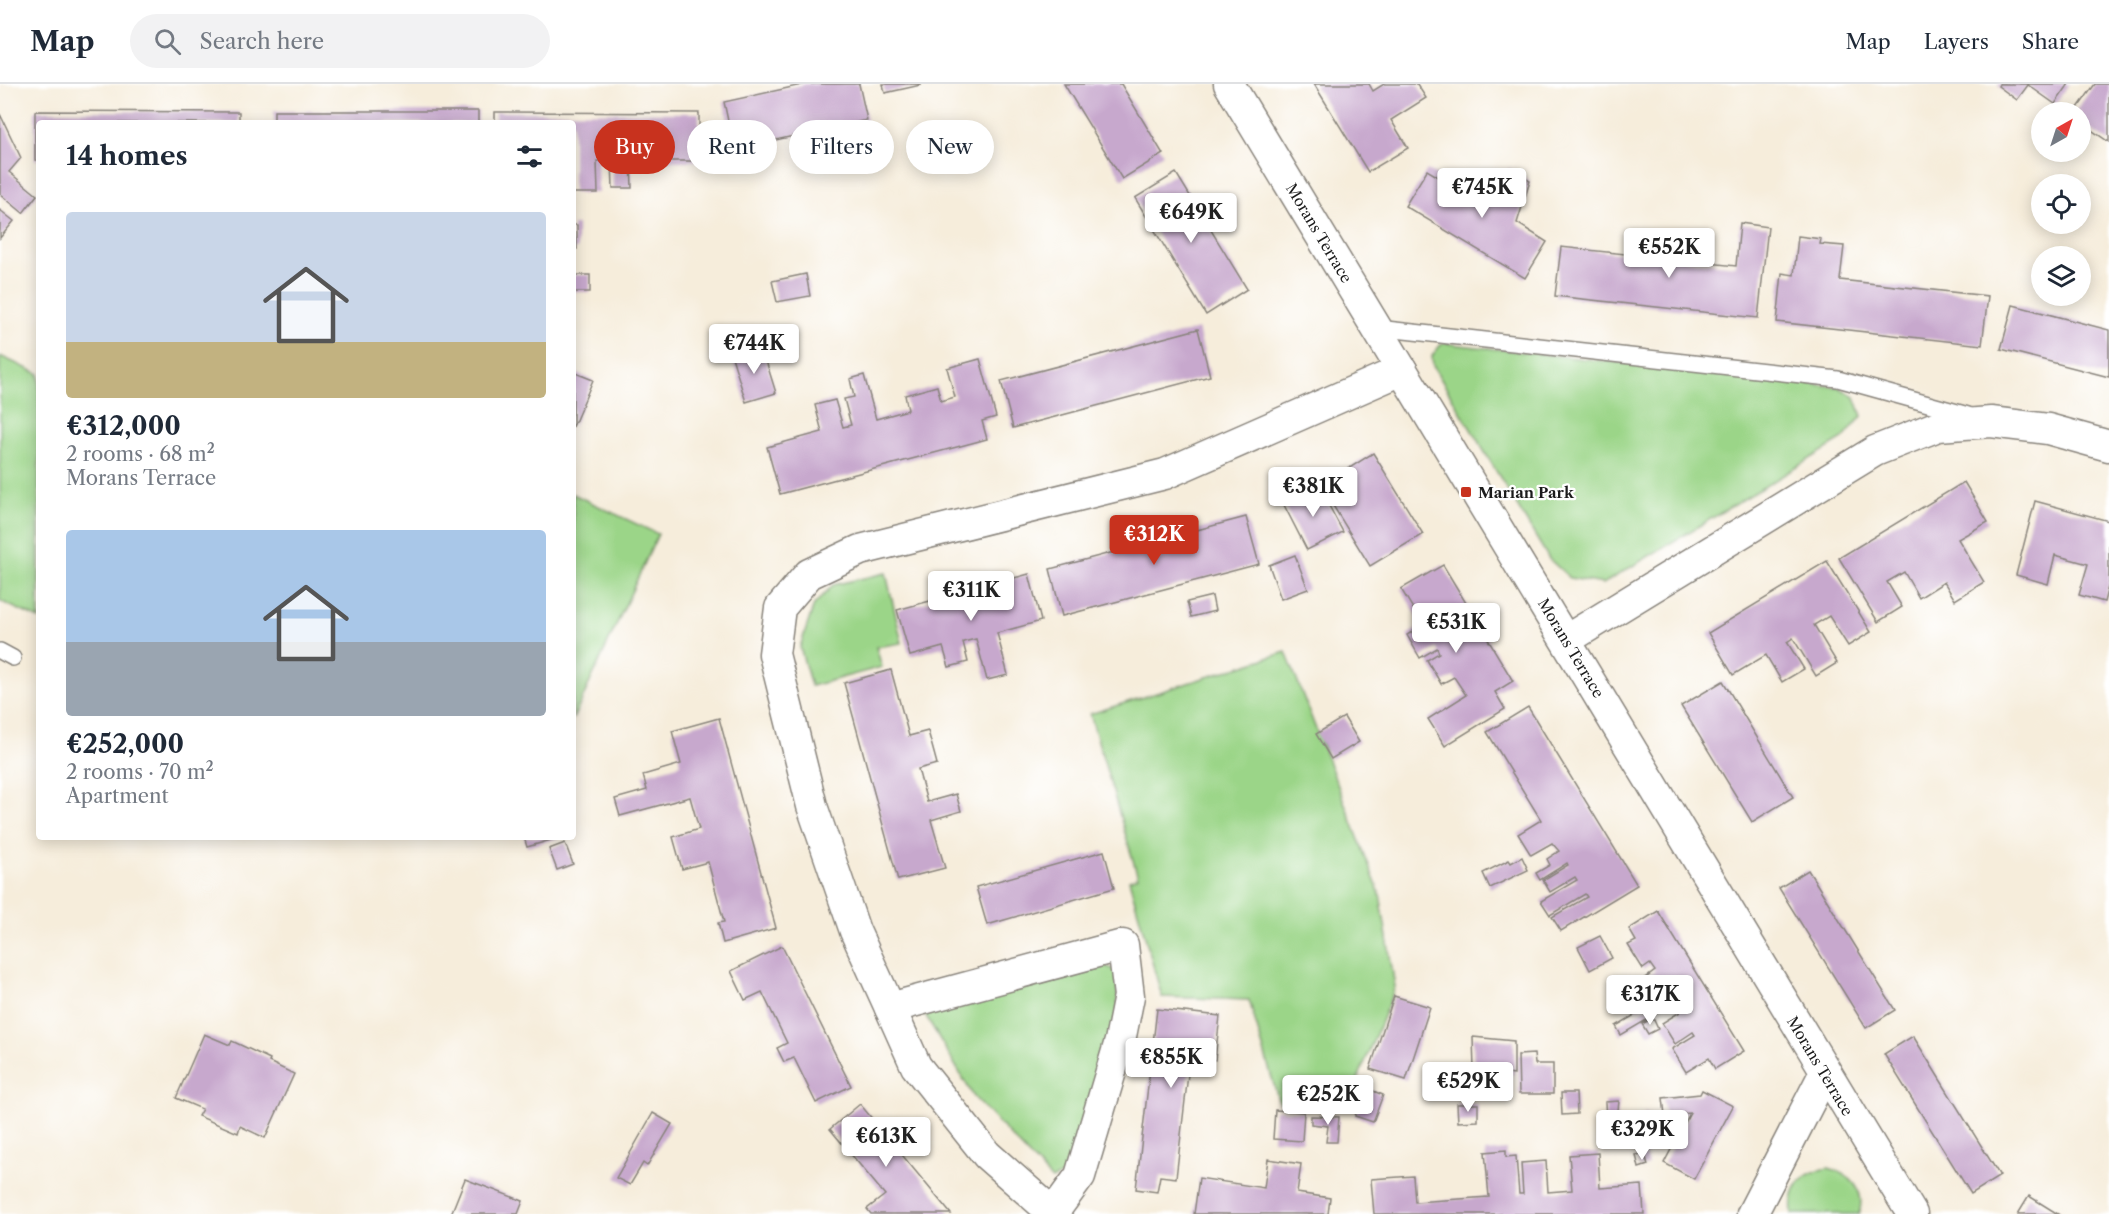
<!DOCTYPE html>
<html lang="en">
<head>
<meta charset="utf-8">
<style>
  body { margin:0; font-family:"Libre Caslon Text",serif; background:#f2f2f3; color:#1f2937; height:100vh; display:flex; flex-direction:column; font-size:22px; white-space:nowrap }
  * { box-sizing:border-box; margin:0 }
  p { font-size:20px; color:#747a83 }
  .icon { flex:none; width:33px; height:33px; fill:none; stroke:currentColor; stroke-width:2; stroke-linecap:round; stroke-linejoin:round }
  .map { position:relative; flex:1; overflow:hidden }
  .details { position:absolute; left:36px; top:36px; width:540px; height:720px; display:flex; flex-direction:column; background:#fff; border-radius:6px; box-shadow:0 3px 15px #0003 }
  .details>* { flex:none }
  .guide { position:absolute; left:594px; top:36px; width:570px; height:54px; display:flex; gap:12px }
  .needle { width:39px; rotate:39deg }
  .fabs { position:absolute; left:2031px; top:18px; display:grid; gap:12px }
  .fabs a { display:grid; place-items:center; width:60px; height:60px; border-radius:50%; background:#fff; box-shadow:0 3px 15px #0003; font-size:30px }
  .price { position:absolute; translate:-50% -51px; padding:0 14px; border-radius:6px; background:#fff; color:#222; font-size:20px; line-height:39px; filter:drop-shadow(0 2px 3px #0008) }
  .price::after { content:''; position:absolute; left:50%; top:36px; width:18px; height:14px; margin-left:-9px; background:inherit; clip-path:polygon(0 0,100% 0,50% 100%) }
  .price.active { background:#c8321e; color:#fff }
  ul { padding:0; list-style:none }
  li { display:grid; align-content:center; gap:12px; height:318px; padding:0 30px }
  li span { display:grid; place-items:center; height:186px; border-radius:6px; color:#555 }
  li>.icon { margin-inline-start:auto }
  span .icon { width:108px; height:108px; fill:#fffc; stroke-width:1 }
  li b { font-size:26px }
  h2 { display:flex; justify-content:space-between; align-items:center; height:72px; padding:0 30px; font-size:26px }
  .tag { padding:0 21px; border-radius:27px; background:#fff; box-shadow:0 3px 15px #0003; font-size:21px; line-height:54px }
  .tag.active { background:#c8321e; color:#fff }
  header { display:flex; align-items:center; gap:36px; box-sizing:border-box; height:84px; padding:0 30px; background:#fff; border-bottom:2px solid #e0e1e3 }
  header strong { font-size:28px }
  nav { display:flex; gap:33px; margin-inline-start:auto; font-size:21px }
  .search { width:420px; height:54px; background:#f2f2f3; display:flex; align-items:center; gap:15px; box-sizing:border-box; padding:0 21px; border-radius:33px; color:#747a83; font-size:22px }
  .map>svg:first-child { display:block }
  .green { fill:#9bd588; stroke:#5c7852; stroke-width:1.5 }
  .building { fill:#c7a8cd }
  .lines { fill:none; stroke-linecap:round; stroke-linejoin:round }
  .lane-casing { stroke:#89847c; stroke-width:18 }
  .street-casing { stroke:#89847c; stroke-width:33 }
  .lane { stroke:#fff; stroke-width:15 }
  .street { stroke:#fff; stroke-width:30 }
  .poi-dot { fill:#c8321e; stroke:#fff; stroke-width:2 }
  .labels { text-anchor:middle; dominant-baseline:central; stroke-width:4.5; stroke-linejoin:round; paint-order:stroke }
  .street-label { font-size:15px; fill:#1c1c1c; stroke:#fff }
  .poi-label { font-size:15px; font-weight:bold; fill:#1c1c1c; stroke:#fff; text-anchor:start }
</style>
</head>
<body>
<header>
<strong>Map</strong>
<div class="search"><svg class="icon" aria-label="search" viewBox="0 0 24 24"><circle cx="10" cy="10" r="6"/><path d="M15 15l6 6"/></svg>Search here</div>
<nav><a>Map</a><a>Layers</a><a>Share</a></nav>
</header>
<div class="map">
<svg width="2109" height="1130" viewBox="0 0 2109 1130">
  <rect width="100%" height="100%" fill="#fff"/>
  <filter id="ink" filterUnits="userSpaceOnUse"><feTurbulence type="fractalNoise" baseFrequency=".0167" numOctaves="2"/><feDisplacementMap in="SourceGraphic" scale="12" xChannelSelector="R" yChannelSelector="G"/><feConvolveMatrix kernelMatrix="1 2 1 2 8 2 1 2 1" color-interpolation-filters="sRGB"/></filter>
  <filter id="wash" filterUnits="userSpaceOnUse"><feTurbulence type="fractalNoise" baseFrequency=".008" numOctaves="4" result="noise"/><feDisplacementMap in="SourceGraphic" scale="24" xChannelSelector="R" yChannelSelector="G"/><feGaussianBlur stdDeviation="1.35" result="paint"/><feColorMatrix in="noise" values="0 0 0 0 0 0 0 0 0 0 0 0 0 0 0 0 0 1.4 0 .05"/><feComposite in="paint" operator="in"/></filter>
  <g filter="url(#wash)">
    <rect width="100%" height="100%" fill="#f6eddb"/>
    <g class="green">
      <polygon points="1442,259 1839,303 1855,313 1862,332 1843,355 1603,500 1570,494 1549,475 1433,282 1432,272"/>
      <polygon points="0,272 39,290 39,535 0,517"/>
      <polygon points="573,410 658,450 573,635"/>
      <polygon points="886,489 902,559 876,563 882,583 811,602 800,563 814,521 833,501"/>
      <polygon points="1286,568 1380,810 1395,903 1354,1005 1326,1021 1279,1018 1249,916 1162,913 1129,796 1138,793 1090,630"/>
      <polygon points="1092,877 1116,886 1118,925 1072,1086 1052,1096 974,1013 923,927"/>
      <path d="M 1829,1084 C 1851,1090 1866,1106 1859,1130 L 1792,1130 C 1789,1103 1802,1088 1829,1084 Z"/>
    </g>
    <g id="blocks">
      <g class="building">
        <polygon points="806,0 859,0 867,36 734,65 724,18"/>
        <polygon points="883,0 921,0 921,1 885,9"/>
        <polygon points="1064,0 1121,0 1163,70 1122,95"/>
        <polygon points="1314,0 1369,0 1373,7 1384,0 1417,0 1426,14 1391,36 1408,64 1368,88"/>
        <polygon points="1999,0 2069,0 2055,20 2028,1 2017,16 1998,2"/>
        <polygon points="2095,0 2109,0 2109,58 2080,38 2080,28 2075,28"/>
        <polygon points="35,27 239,28 239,39 39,39 39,76 35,76"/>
        <rect x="274" y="27" width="204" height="12"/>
        <polygon points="495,28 699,29 699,77 631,77 632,104 613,104 612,77 597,77 598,109 573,109 573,39 495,39"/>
        <polygon points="0,30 21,74 9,88 37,111 23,129 0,110"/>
        <polygon points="1509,84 1530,97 1517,139 1547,158 1525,194 1405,122 1427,86 1487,122"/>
        <polygon points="1176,89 1247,205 1206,231 1135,114"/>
        <polygon points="0,126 14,137 0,154"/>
        <polygon points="1740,139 1768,143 1758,234 1555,212 1561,163 1736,182"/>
        <rect x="573" y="141" width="4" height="24"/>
        <polygon points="1798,152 1821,155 1820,160 1844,162 1840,196 1988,212 1982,261 1777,238 1782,189 1794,191"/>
        <polygon points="806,190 810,212 777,218 772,197"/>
        <rect x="573" y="191" width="17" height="17"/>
        <polygon points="2013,221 2109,246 2109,293 2001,265"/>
        <polygon points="1198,245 1210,292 1013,344 1001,297"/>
        <polygon points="762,264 776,309 746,318 732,273"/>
        <polygon points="980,275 996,333 982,337 987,355 780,410 767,363 822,348 815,321 835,316 843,343 851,341 844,315 854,313 850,295 864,291 876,335 908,326 905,311 937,302 941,317 955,313 947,284"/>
        <polygon points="573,288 593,296 573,343"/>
        <polygon points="1373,369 1423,450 1370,482 1321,402"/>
        <polygon points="1964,398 1988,438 1958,455 1984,498 1955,516 1944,498 1919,514 1904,488 1887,498 1902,523 1878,538 1839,474"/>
        <polygon points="1318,401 1343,448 1307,466 1283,419"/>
        <polygon points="2035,417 2109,437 2109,499 2104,518 2079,511 2088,480 2055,471 2048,500 2016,491"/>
        <polygon points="1246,433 1259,480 1062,532 1050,485"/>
        <polygon points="1295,471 1308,505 1281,515 1269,481"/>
        <polygon points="1827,477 1871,548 1848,562 1829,532 1814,541 1837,579 1816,592 1793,554 1787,558 1804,585 1782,598 1766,571 1733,591 1708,549"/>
        <polygon points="1443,481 1513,597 1495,608 1505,625 1445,662 1428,635 1466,611 1454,593 1441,600 1427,576 1439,569 1437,564 1420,574 1407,551 1423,541 1401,505"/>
        <polygon points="1029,490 1041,537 997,549 1008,591 987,596 976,555 963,558 968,578 949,583 943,563 910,572 897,526"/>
        <polygon points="1212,512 1215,527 1191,533 1187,518"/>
        <polygon points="891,586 909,652 928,647 937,680 918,685 927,718 956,710 961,727 931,736 945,784 898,796 844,599"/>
        <polygon points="1723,597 1793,713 1752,738 1681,622"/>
        <polygon points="1528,623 1637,801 1561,847 1552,833 1587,813 1585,810 1550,831 1541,817 1577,796 1575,793 1550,808 1543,796 1568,781 1567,779 1540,796 1536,789 1550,781 1547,775 1559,767 1552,759 1531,771 1518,750 1541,736 1487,648"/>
        <polygon points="1344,633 1359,658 1331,675 1316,650"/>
        <polygon points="719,634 776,844 723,859 718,839 724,838 708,778 682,785 673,753 699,745 690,713 620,732 615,715 647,706 643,691 681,680 672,647"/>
        <polygon points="524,753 558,753 558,754 527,763"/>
        <polygon points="565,759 573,780 557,786 549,765"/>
        <polygon points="1104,767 1114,804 987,841 976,803"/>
        <polygon points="1522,773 1528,786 1490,804 1483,789 1509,776 1511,779"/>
        <polygon points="1808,786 1895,926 1866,944 1779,804"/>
        <polygon points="1658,827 1744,967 1715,985 1709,974 1686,988 1672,965 1695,951 1693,948 1675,960 1662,939 1680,928 1670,912 1659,919 1656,914 1638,925 1627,908 1655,887 1650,880 1643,885 1628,861 1636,857 1629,845"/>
        <polygon points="1600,852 1612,874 1590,886 1578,863"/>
        <polygon points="782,862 851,1002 816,1019 794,974 784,978 777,964 787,959 762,908 745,916 731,887"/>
        <polygon points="1394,912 1430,923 1406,996 1370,985"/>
        <polygon points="1650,922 1655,931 1621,951 1616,942"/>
        <polygon points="1157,925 1220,932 1215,976 1190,973 1176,1094 1160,1092 1157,1108 1136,1105"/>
        <polygon points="1653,934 1658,945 1648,950 1642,940"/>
        <polygon points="204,950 230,961 232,957 270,975 269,978 294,990 265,1054 240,1042 238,1049 198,1032 202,1025 176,1014"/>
        <polygon points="1913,952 2000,1092 1971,1110 1884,970"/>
        <polygon points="1473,953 1514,957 1514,991 1474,986"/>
        <polygon points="1534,970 1535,980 1553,980 1553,1010 1519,1010 1518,971"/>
        <polygon points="1366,1004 1383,1011 1373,1038 1355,1032"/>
        <polygon points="1702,1006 1733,1022 1694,1095 1664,1079 1690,1029 1665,1031 1663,1014 1700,1010"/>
        <polygon points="1561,1009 1576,1009 1577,1030 1562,1031"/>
        <polygon points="1619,1017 1617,1036 1606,1036 1605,1018"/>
        <polygon points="860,1020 893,1060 951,1130 871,1130 867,1125 885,1111 830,1045"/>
        <polygon points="1457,1020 1478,1020 1478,1037 1458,1038"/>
        <polygon points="1275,1026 1304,1028 1302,1057 1273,1055"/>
        <polygon points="1644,1028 1665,1041 1655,1062"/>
        <polygon points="653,1029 672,1040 647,1082 643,1079 630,1101 616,1094"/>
        <polygon points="1311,1032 1339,1033 1337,1058 1326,1058 1328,1042 1311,1040"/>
        <polygon points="1619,1044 1620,1059 1604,1060 1603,1045"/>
        <polygon points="1506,1066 1506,1073 1516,1072 1519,1110 1523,1110 1521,1079 1546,1077 1548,1108 1572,1106 1569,1071 1598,1069 1600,1104 1642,1101 1644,1130 1374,1130 1371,1095 1413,1092 1415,1118 1489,1113 1485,1068"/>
        <polygon points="1645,1070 1648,1081 1639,1084 1636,1071"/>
        <polygon points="1268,1075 1301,1080 1297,1109 1330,1114 1328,1130 1194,1130 1199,1094 1264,1104"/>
        <polygon points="465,1095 523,1117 518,1130 451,1130"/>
        <polygon points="2029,1112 2058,1130 2018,1130"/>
      </g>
    </g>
  </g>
  <g filter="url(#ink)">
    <use href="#blocks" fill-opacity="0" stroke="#89847c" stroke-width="1.5"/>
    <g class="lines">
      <g class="lane-casing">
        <g id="lane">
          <polyline points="1377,244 1838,295 1968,331"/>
          <polyline points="0,567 13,574"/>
        </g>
      </g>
      <g class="street-casing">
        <g id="street">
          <polyline points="1229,0 1912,1130"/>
          <polyline points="1566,556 1875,367 1938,342 1991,338 2048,345 2109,362"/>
          <polyline points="890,924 1123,861 1129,912 1120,957 1080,1092 1053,1129"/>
          <polyline points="1054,1130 987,1071 916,982 890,924 855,847 812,722 774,570 780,524 809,490 860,466 1165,390 1402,286"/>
          <polyline points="1752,1130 1824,990"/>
        </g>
      </g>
      <use href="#lane" class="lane"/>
      <use href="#street" class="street"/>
    </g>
  </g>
  <rect class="poi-dot" x="1460" y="402" width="12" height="12" rx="3"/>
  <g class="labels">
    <g class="street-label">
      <text transform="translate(1319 149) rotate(59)">Morans Terrace</text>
      <text transform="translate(1571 564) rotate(59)">Morans Terrace</text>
      <text transform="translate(1820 982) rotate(59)">Morans Terrace</text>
    </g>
    <g class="poi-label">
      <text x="1478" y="408">Marian Park</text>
    </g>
  </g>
</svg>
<div class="fabs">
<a><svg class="needle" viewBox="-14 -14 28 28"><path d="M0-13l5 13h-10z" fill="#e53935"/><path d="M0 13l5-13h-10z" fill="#747a83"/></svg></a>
<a><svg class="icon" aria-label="locate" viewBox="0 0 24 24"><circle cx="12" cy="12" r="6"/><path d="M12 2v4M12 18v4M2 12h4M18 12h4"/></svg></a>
<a><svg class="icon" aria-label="layers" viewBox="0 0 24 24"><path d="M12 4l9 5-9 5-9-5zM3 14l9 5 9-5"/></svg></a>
</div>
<b class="price" style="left:1482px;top:135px">€745K</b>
<b class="price" style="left:1191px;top:160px">€649K</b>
<b class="price" style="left:1669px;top:195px">€552K</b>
<b class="price" style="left:754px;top:291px">€744K</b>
<b class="price" style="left:1313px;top:434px">€381K</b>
<b class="price active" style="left:1154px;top:482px">€312K</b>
<b class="price" style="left:971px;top:538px">€311K</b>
<b class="price" style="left:1456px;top:570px">€531K</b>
<b class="price" style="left:1650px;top:942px">€317K</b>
<b class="price" style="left:1171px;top:1005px">€855K</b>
<b class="price" style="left:1468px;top:1029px">€529K</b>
<b class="price" style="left:1328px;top:1042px">€252K</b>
<b class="price" style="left:1642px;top:1077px">€329K</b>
<b class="price" style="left:886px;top:1084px">€613K</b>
<div class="guide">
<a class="tag active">Buy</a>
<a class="tag">Rent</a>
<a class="tag">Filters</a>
<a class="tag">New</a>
</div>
<section class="details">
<h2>14 homes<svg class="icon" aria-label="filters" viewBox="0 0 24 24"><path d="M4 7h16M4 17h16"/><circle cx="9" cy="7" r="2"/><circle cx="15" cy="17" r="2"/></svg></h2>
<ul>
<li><span style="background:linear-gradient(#c9d6e8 70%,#c2b280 0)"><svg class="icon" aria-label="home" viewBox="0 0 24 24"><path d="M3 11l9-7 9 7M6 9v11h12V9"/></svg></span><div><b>€312,000</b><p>2 rooms · 68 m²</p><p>Morans Terrace</p></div></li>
<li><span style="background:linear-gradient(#a9c7e8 60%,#9aa5b1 0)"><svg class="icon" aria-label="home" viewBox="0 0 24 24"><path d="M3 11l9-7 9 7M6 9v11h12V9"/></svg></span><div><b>€252,000</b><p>2 rooms · 70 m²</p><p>Apartment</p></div></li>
</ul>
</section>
</div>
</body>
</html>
